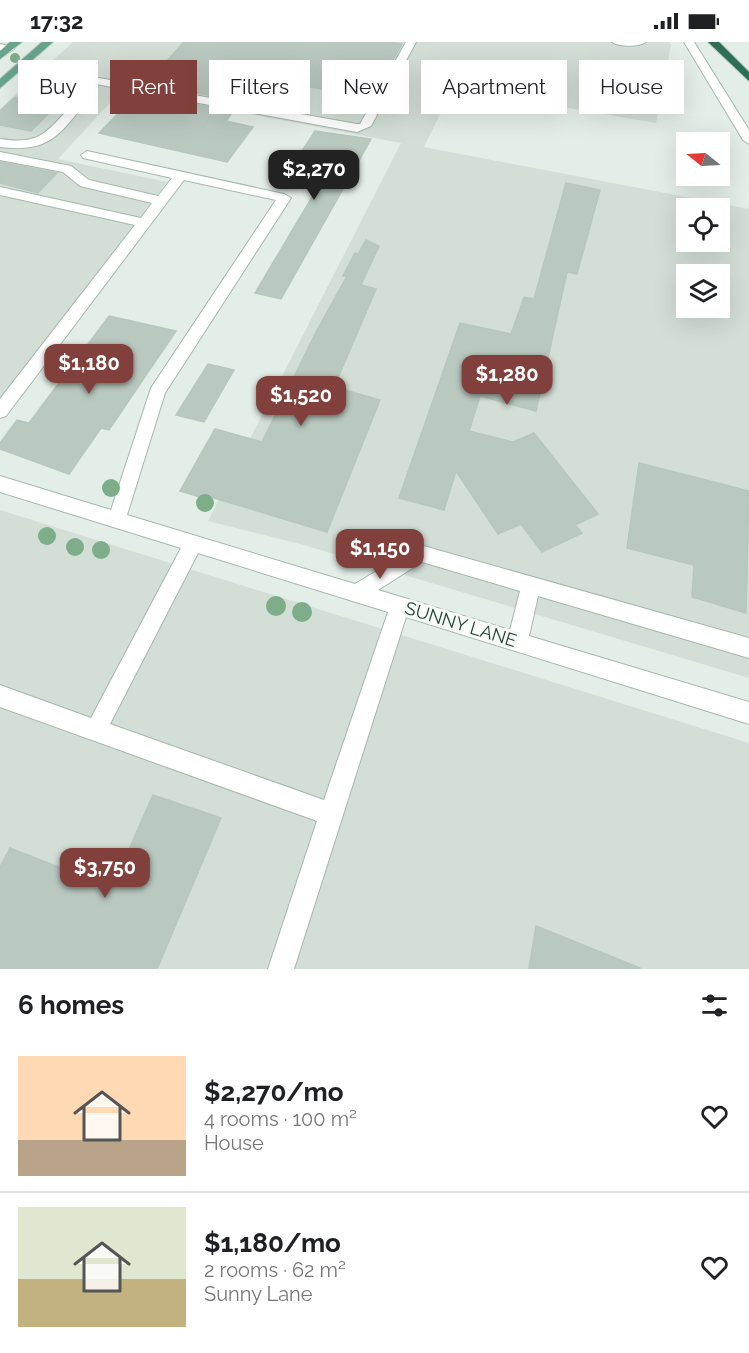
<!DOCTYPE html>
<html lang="en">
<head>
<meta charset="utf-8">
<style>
  body { margin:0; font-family:Raleway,sans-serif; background:#f6f6f6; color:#202124; height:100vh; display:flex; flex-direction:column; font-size:22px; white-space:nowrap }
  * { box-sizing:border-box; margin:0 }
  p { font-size:20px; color:#757577 }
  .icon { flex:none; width:33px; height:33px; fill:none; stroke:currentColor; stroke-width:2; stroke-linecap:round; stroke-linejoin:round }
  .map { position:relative; height:927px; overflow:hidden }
  .drawer { display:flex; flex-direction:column; background:#fff; flex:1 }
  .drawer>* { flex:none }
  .banner { position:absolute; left:18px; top:18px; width:714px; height:54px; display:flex; gap:12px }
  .needle { width:39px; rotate:288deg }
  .tools { position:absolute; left:676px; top:90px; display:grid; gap:12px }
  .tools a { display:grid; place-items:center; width:54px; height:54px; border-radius:0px; background:#fff; box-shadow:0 6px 24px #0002; font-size:30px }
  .price { position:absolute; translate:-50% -51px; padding:0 14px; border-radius:12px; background:#81403b; color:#fff; font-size:20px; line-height:39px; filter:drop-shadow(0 2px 3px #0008) }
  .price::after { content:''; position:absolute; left:50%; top:36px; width:18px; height:14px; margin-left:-9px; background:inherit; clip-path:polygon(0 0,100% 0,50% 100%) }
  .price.active { background:#222; color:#fff }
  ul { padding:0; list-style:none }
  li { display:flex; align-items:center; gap:18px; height:150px; padding:0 18px }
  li+li { border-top:2px solid #e0e0e0 }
  li span { display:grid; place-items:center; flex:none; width:168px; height:120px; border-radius:0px; color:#555 }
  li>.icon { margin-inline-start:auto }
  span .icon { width:72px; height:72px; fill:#fffc; stroke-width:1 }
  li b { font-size:26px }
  h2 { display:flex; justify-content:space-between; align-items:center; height:72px; padding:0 18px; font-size:26px }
  .pill { padding:0 21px; border-radius:0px; background:#fff; box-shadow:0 6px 24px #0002; font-size:21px; line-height:54px }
  .pill.active { background:#81403b; color:#fff }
  .status { display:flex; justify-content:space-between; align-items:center; height:42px; padding:0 30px; background:#fff; direction:ltr }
  .status svg { height:16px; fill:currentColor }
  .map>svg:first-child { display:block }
  .built { fill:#d2ded6; fill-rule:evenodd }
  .building { fill:#b9c9c0; stroke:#b6c8bd; stroke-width:1.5 }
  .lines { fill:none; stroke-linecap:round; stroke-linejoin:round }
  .minor-casing { stroke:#a6b7ae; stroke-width:2 }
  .major-casing { stroke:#c1cac6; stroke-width:2 }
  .highway-casing { stroke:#c1cac6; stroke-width:2 }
  .minor { fill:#fff; fill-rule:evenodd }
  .major { fill:#66a58b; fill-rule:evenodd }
  .highway { fill:#2c6e56; fill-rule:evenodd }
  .tree { fill:#7eae89 }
  .labels { text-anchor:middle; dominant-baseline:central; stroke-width:6; stroke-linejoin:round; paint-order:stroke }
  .street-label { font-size:18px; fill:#224133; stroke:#f5faf7 }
</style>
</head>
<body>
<div class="status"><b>17:32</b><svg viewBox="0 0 49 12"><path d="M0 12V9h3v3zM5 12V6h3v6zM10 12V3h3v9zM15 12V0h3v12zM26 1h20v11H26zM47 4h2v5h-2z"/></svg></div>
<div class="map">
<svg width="749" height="927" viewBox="0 0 749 927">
  <rect width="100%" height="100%" fill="#e4eee8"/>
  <g class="built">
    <path d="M 73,0 L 669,0 L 671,3 L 656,81 L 453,46 L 424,105 L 749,167 L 749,636 L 304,503 L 208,479 L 401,101 L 122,48 L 58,117 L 167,140 L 0,358 L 0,67 ZM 687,166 L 720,166 L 720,200 L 687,200 ZM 687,232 L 720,232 L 720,266 L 687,266 Z"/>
    <polygon points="0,468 749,701 749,927 0,927"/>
  </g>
  <g class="building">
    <polygon points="184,0 391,0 402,2 378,45 356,42 350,52 258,36 241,59 146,42"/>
    <polygon points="137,52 233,69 226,79 253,85 227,120 99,91"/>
    <polygon points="15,55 31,58 57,63 31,89 0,83 0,69"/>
    <polygon points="315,89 371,97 281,257 255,251 321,140 286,133"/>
    <polygon points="0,120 57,131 38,151 0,141"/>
    <polygon points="566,141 600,148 577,232 567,230 536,369 480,354 469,389 513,400 534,391 598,472 575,483 582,491 542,510 521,482 498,492 456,429 444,468 399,456 460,281 511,292 524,255 534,257"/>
    <polygon points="366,198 379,204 361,243 376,247 334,345 380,358 327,490 211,455 210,458 180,449 215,387 262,400 316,290 347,234 343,234 355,211 358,212"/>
    <polygon points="109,274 176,289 109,388 101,386 69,432 0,407 0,401 17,378 29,381"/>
    <polygon points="208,322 234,328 204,380 176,373"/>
    <polygon points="639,421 749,449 746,571 692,555 694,523 627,506"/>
    <polygon points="153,753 221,776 157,927 0,927 0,825 10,806 112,846"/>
    <polygon points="536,884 640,926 640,927 529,927"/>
  </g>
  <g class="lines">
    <g class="minor-casing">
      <g id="minor">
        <polygon points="406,0 416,0 371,84 357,90 20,28 14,25 20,22 357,82 360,82"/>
        <path d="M 612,0 L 646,0 C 639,5 619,5 612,0 Z"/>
        <polygon points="684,0 694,0 749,88 749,102 743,98"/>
        <polygon points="0,2 13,5 14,7 9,10 0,8"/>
        <path d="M 71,64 L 81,66 C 56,99 42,110 0,105 L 0,97 C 40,103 46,91 71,64 Z"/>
        <path d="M 87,109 L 284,152 L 291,156 L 165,351 L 127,473 L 355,542 L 420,503 L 749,596 L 749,616 L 538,554 L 529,594 L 749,660 L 749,682 L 406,575 L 294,927 L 268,927 L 317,779 L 0,665 L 0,643 L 91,676 L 181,506 L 0,450 L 0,434 L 111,468 L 151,346 L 276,158 L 184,138 L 6,374 L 0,376 L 0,357 L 135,183 L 0,153 L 0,145 L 141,176 L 152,161 L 80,144 L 63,130 L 0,118 L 0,110 L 71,124 L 89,138 L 158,154 L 172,136 L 83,116 L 81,113 ZM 198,511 L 388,570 L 324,758 L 110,682 ZM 422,520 L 520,549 L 510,588 L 378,548 Z"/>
      </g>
    </g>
    <g class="major-casing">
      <g id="major">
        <polygon points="10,0 22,0 0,17 0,9"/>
        <polygon points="42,0 53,0 0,46 0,37"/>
      </g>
    </g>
    <g class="highway-casing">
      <polygon id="highway" points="708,0 719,0 749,30 749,39"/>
    </g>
    <use href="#minor" class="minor"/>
    <use href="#major" class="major"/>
    <use href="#highway" class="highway"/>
  </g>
  <g class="tree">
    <circle cx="15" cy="16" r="5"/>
    <circle cx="111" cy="446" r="9"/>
    <circle cx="205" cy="461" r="9"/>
    <circle cx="47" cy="494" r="9"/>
    <circle cx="75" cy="505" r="9"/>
    <circle cx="101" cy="508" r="9"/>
    <circle cx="276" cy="564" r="10"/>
    <circle cx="302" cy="570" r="10"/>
  </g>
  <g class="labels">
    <g class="street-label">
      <text transform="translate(461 582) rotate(17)">SUNNY LANE</text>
    </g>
  </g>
</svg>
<div class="tools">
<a><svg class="needle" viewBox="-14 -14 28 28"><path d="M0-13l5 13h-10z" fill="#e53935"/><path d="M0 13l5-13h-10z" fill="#757577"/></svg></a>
<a><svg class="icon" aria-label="locate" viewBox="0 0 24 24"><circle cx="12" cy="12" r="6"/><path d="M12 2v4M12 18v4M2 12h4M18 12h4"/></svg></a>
<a><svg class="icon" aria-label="layers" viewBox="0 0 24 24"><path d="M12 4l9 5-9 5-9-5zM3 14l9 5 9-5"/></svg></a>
</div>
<b class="price active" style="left:314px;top:159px">$2,270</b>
<b class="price" style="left:89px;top:353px">$1,180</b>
<b class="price" style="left:507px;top:364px">$1,280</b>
<b class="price" style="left:301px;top:385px">$1,520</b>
<b class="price" style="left:380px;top:538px">$1,150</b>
<b class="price" style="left:105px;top:857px">$3,750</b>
<div class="banner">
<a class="pill">Buy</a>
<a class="pill active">Rent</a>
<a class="pill">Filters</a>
<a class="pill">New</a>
<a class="pill">Apartment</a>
<a class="pill">House</a>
</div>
</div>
<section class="drawer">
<h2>6 homes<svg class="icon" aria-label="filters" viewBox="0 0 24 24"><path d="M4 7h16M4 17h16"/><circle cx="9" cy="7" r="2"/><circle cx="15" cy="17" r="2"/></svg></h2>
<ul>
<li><span style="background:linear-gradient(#ffd9b3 70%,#b9a48a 0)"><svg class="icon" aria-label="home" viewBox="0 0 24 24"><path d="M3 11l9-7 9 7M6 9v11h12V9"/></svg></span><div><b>$2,270/mo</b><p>4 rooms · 100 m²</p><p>House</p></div><svg class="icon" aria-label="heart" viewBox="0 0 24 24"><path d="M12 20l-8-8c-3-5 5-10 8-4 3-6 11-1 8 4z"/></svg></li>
<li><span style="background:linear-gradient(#dfe7d0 60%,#c2b280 0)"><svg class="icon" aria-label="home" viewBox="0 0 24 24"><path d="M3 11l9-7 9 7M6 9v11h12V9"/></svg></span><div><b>$1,180/mo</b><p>2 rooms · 62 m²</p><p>Sunny Lane</p></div><svg class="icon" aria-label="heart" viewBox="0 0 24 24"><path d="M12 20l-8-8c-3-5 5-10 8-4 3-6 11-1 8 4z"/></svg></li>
</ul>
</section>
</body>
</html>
